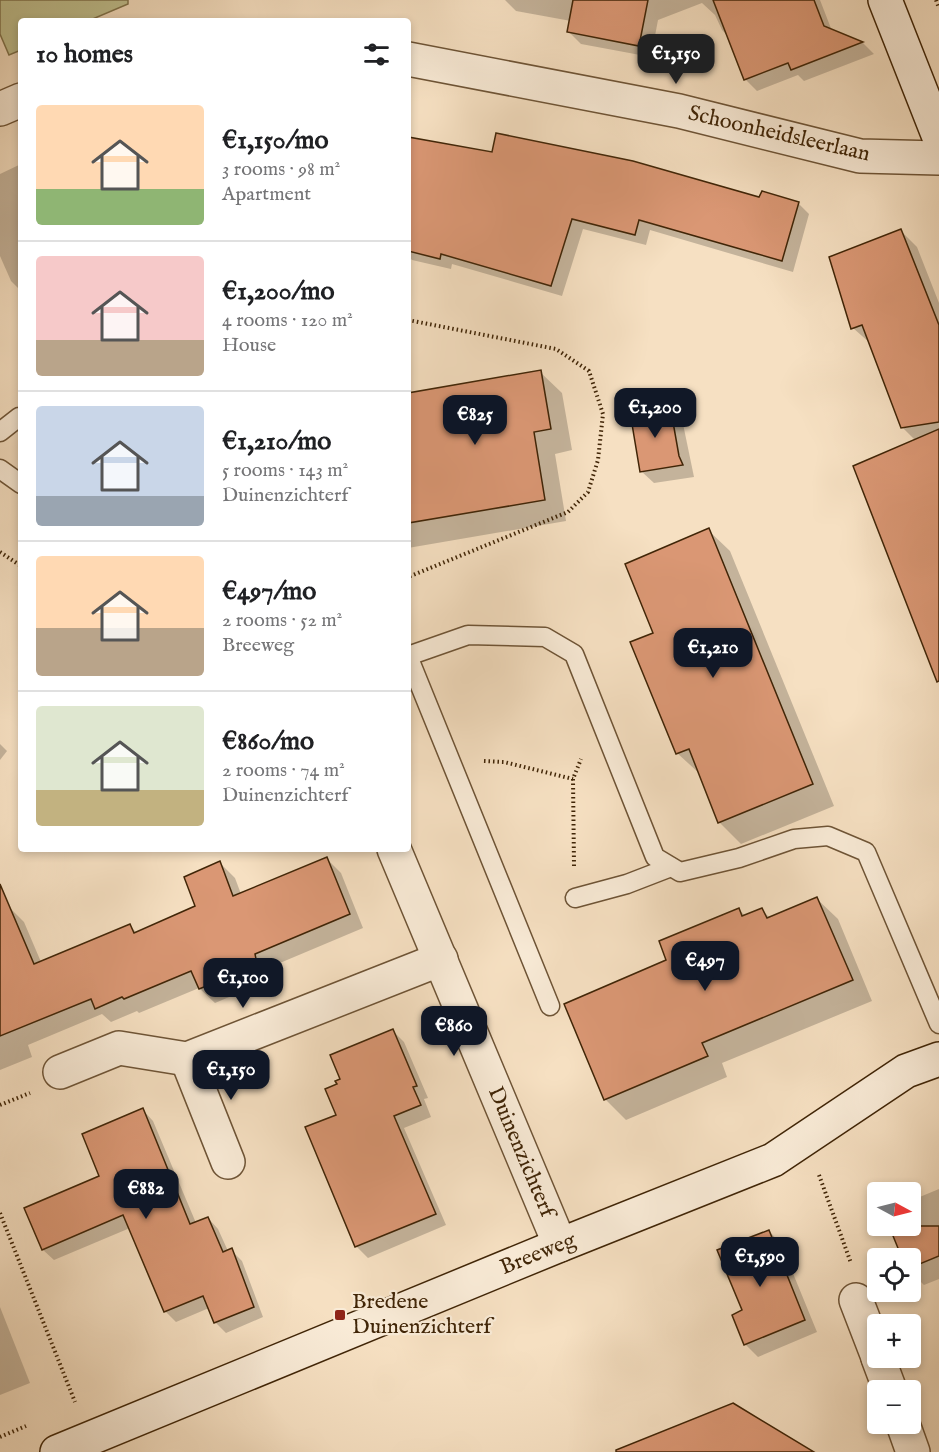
<!DOCTYPE html>
<html lang="en">
<head>
<meta charset="utf-8">
<style>
  body { margin:0; font-family:"IM FELL English",serif; background:#f2f2f2; color:#202124; height:100vh; display:flex; flex-direction:column; font-size:22px; white-space:nowrap }
  * { box-sizing:border-box; margin:0 }
  p { font-size:20px; color:#757577 }
  .icon { flex:none; width:33px; height:33px; fill:none; stroke:currentColor; stroke-width:2; stroke-linecap:round; stroke-linejoin:round }
  .map { position:relative; flex:1; overflow:hidden }
  .sheet { position:absolute; left:18px; top:18px; width:393px; height:834px; display:flex; flex-direction:column; background:#fff; border-radius:6px; box-shadow:0 3px 9px #0003 }
  .sheet>* { flex:none }
  .needle { width:39px; rotate:97deg }
  .fabs { position:absolute; left:867px; top:1182px; display:grid; gap:12px }
  .fabs a { display:grid; place-items:center; width:54px; height:54px; border-radius:6px; background:#fff; box-shadow:0 3px 9px #0003; font-size:30px }
  .price { position:absolute; translate:-50% -51px; padding:0 14px; border-radius:12px; background:#111827; color:#fff; font-size:20px; line-height:39px; filter:drop-shadow(0 2px 3px #0008) }
  .price::after { content:''; position:absolute; left:50%; top:36px; width:18px; height:14px; margin-left:-9px; background:inherit; clip-path:polygon(0 0,100% 0,50% 100%) }
  .price.on { background:#222; color:#fff }
  ul { padding:0; list-style:none }
  li { display:flex; align-items:center; gap:18px; height:150px; padding:0 18px }
  li+li { border-top:2px solid #e0e0e0 }
  li span { display:grid; place-items:center; flex:none; width:168px; height:120px; border-radius:6px; color:#555 }
  li>.icon { margin-inline-start:auto }
  span .icon { width:72px; height:72px; fill:#fffc; stroke-width:1 }
  li b { font-size:26px }
  h2 { display:flex; justify-content:space-between; align-items:center; height:72px; padding:0 18px; font-size:26px }
  .map>svg:first-child { display:block }
  .green { fill:#c0c190; stroke:#80734c; stroke-width:1.5 }
  .shadow { fill:#0003 }
  .building { fill:#da9774; stroke:#402507; stroke-width:1.5 }
  .lines { fill:none; stroke-linecap:round; stroke-linejoin:round }
  .lane-casing { stroke:#6e5436; stroke-width:21 }
  .street-casing { stroke:#6e5436; stroke-width:36 }
  .secondary-casing { stroke:#402507; stroke-width:36 }
  .path { stroke:#402507; stroke-width:4; stroke-dasharray:1.5 3; stroke-linecap:butt }
  .lane { stroke:#f9ebd7; stroke-width:18 }
  .street { stroke:#f9ebd7; stroke-width:33 }
  .secondary { stroke:#f9ebd7; stroke-width:33 }
  .poi-dot { fill:#8f2418; stroke:#f9ebd7; stroke-width:2 }
  .labels { text-anchor:middle; dominant-baseline:central; stroke-width:4.5; stroke-linejoin:round; paint-order:stroke }
  .street-label { font-size:22px; fill:#402507; stroke:#f9ebd7 }
  .poi-label { font-size:22px; fill:#402507; stroke:#f9ebd7; text-anchor:start }
</style>
</head>
<body>
<div class="map">
<svg width="939" height="1452" viewBox="0 0 939 1452">
  <rect width="100%" height="100%" fill="#f6e0c2"/>
  <filter id="stains"><feTurbulence type="fractalNoise" baseFrequency=".00333" numOctaves="4"/><feColorMatrix values="0 0 0 0 .2 0 0 0 0 .09 0 0 0 0 .02 0 0 0 .5 -.17"/></filter>
  <radialGradient id="worn" r=".72"><stop offset=".6" stop-color="#630" stop-opacity="0"/><stop offset="1" stop-color="#630" stop-opacity=".3"/></radialGradient>
  <polygon class="green" points="0,0 128,0 128,4 88,21 21,21 21,50 9,55 0,34"/>
  <g class="shadow">
    <polygon points="505,0 820,0 832,31 863,43 874,54 804,81 798,75 757,91 745,79 729,37 722,30 715,15 702,3 658,20 651,57 581,44 569,32 571,21 516,11"/>
    <polygon points="408,138 760,199 798,203 809,214 793,272 650,230 646,245 583,229 562,296 452,264 451,269 412,260 408,256"/>
    <polygon points="21,164 21,291 11,281 0,256 0,174"/>
    <polygon points="901,231 917,247 939,303 939,683 894,569 916,441 902,427 870,343 853,328"/>
    <polygon points="540,372 562,393 572,450 555,454 566,521 408,548 408,394"/>
    <polygon points="670,406 682,419 694,477 654,483 641,471"/>
    <polygon points="708,530 730,551 834,806 741,844 719,822 700,774 677,753 655,634"/>
    <polygon points="0,744 7,751 0,760"/>
    <polygon points="327,859 341,873 363,928 268,968 270,973 245,983 248,989 215,1003 199,988 139,1013 137,1011 111,1022 102,1014 28,1045 32,1057 0,1070 0,912 10,908 24,922 41,962 130,926 137,933 197,906 220,863 235,878 241,894"/>
    <polygon points="817,899 838,919 872,1001 722,1063 727,1077 626,1120 605,1099 668,961 739,909 745,916 762,910 770,918"/>
    <polygon points="393,1031 404,1042 428,1098 424,1099 431,1117 404,1128 446,1225 368,1258 356,1246 338,1115 339,1085"/>
    <polygon points="143,1110 153,1121 196,1223 208,1218 218,1229 228,1251 231,1250 242,1261 263,1317 226,1333 215,1322 209,1308 176,1322 165,1311 130,1228 54,1260 43,1250 26,1209 101,1177"/>
    <polygon points="939,1189 939,1279 924,1285 910,1271 910,1258 904,1258 890,1226 910,1226 910,1201"/>
    <polygon points="769,1231 781,1244 817,1332 758,1357 745,1344 734,1315 744,1311"/>
    <polygon points="0,1307 30,1383 0,1395"/>
  </g>
  <g class="building">
    <polygon points="573,0 648,0 639,46 567,32"/>
    <polygon points="713,0 814,0 824,26 863,42 791,70 788,63 744,80"/>
    <polygon points="496,133 633,161 759,197 762,191 799,202 782,261 639,220 635,235 572,219 551,286 441,254 440,259 408,251 408,137 492,152"/>
    <polygon points="901,229 939,325 939,422 901,428 862,325 851,329 829,257"/>
    <polygon points="541,370 551,429 534,432 545,500 408,523 408,393"/>
    <polygon points="670,405 679,456 683,465 640,472 630,412"/>
    <polygon points="939,429 939,681 937,682 853,466"/>
    <polygon points="709,528 813,784 718,823 689,749 676,754 630,642 653,633 625,564"/>
    <polygon points="327,857 350,914 255,954 256,959 232,968 234,975 199,989 191,971 124,999 122,997 95,1009 91,999 0,1036 0,884 34,964 130,924 134,933 195,906 184,877 220,861 233,896"/>
    <polygon points="817,897 853,980 702,1043 708,1056 604,1100 564,1004 666,960 659,941 739,908 742,916 762,908 767,918"/>
    <polygon points="393,1029 417,1086 413,1087 421,1105 394,1116 436,1214 355,1247 305,1127 336,1115 325,1089 337,1084 335,1081 340,1079 330,1055"/>
    <polygon points="143,1108 190,1224 208,1217 223,1252 232,1248 254,1307 214,1323 203,1296 164,1312 123,1215 42,1250 24,1208 99,1176 82,1134"/>
    <polygon points="889,1226 939,1226 939,1256 910,1268 910,1258 902,1258"/>
    <polygon points="769,1230 805,1320 744,1345 732,1315 742,1310 717,1250"/>
    <polygon points="733,1403 814,1452 616,1452 616,1450"/>
  </g>
  <g class="lines">
    <g class="lane-casing">
      <g id="lane">
        <polyline points="0,432 19,417"/>
        <polyline points="0,469 21,484"/>
        <polyline points="408,656 468,635 545,637 574,654 655,857 680,872 739,858 794,839 828,836 866,852 939,1024"/>
        <polyline points="408,656 550,1006"/>
        <polyline points="575,898 627,884 671,867"/>
      </g>
    </g>
    <g class="street-casing">
      <g id="street">
        <polyline points="408,59 679,111 860,156 939,158"/>
        <polyline points="0,109 21,100"/>
        <polyline points="394,849 560,1245"/>
        <polyline points="187,1059 228,1162"/>
        <polyline points="60,1072 119,1048 187,1059 441,959"/>
        <polyline points="856,1300 878,1357"/>
        <polyline points="878,1358 890,1390"/>
        <polyline points="903,1424 913,1452"/>
      </g>
    </g>
    <g class="secondary-casing">
      <g id="secondary">
        <polyline points="885,0 939,137"/>
        <polyline points="57,1452 560,1245 773,1160 906,1071 939,1059"/>
      </g>
    </g>
    <g class="path">
      <polyline points="936,0 939,8"/>
      <polyline points="408,320 556,349 589,371 603,414 598,460 588,492 568,512 408,577"/>
      <polyline points="0,552 21,566"/>
      <polyline points="484,761 504,762 573,779"/>
      <polyline points="574,866 573,779 581,759"/>
      <polyline points="0,1105 30,1093"/>
      <polyline points="819,1175 851,1263"/>
      <polyline points="0,1213 75,1402"/>
      <polyline points="0,1437 26,1426"/>
    </g>
    <use href="#lane" class="lane"/>
    <use href="#street" class="street"/>
    <use href="#secondary" class="secondary"/>
  </g>
  <rect class="poi-dot" x="334" y="1309" width="12" height="12" rx="3"/>
  <g class="labels">
    <g class="street-label">
      <text transform="translate(779 134) rotate(13)">Schoonheidsleerlaan</text>
      <text transform="translate(521 1152) rotate(67)">Duinenzichterf</text>
      <text transform="translate(538 1254) rotate(-22)">Breeweg</text>
    </g>
    <g class="poi-label">
      <text x="352" y="1302">Bredene<tspan x="352" dy="25">Duinenzichterf</tspan></text>
    </g>
  </g>
  <rect width="100%" height="100%" filter="url(#stains)"/>
  <rect width="100%" height="100%" fill="url(#worn)"/>
</svg>
<div class="fabs">
<a><svg class="needle" viewBox="-14 -14 28 28"><path d="M0-13l5 13h-10z" fill="#e53935"/><path d="M0 13l5-13h-10z" fill="#757577"/></svg></a>
<a><svg class="icon" aria-label="locate" viewBox="0 0 24 24"><circle cx="12" cy="12" r="6"/><path d="M12 2v4M12 18v4M2 12h4M18 12h4"/></svg></a>
<a>+</a>
<a>−</a>
</div>
<b class="price on" style="left:676px;top:85px">€1,150</b>
<b class="price" style="left:655px;top:439px">€1,200</b>
<b class="price" style="left:475px;top:446px">€825</b>
<b class="price" style="left:713px;top:679px">€1,210</b>
<b class="price" style="left:705px;top:992px">€497</b>
<b class="price" style="left:243px;top:1009px">€1,100</b>
<b class="price" style="left:454px;top:1057px">€860</b>
<b class="price" style="left:231px;top:1101px">€1,150</b>
<b class="price" style="left:146px;top:1220px">€882</b>
<b class="price" style="left:760px;top:1288px">€1,590</b>
<section class="sheet">
<h2>10 homes<svg class="icon" aria-label="filters" viewBox="0 0 24 24"><path d="M4 7h16M4 17h16"/><circle cx="9" cy="7" r="2"/><circle cx="15" cy="17" r="2"/></svg></h2>
<ul>
<li><span style="background:linear-gradient(#ffd9b3 70%,#8fb573 0)"><svg class="icon" aria-label="home" viewBox="0 0 24 24"><path d="M3 11l9-7 9 7M6 9v11h12V9"/></svg></span><div><b>€1,150/mo</b><p>3 rooms · 98 m²</p><p>Apartment</p></div></li>
<li><span style="background:linear-gradient(#f6c9c9 70%,#b9a48a 0)"><svg class="icon" aria-label="home" viewBox="0 0 24 24"><path d="M3 11l9-7 9 7M6 9v11h12V9"/></svg></span><div><b>€1,200/mo</b><p>4 rooms · 120 m²</p><p>House</p></div></li>
<li><span style="background:linear-gradient(#c9d6e8 75%,#9aa5b1 0)"><svg class="icon" aria-label="home" viewBox="0 0 24 24"><path d="M3 11l9-7 9 7M6 9v11h12V9"/></svg></span><div><b>€1,210/mo</b><p>5 rooms · 143 m²</p><p>Duinenzichterf</p></div></li>
<li><span style="background:linear-gradient(#ffd9b3 60%,#b9a48a 0)"><svg class="icon" aria-label="home" viewBox="0 0 24 24"><path d="M3 11l9-7 9 7M6 9v11h12V9"/></svg></span><div><b>€497/mo</b><p>2 rooms · 52 m²</p><p>Breeweg</p></div></li>
<li><span style="background:linear-gradient(#dfe7d0 70%,#c2b280 0)"><svg class="icon" aria-label="home" viewBox="0 0 24 24"><path d="M3 11l9-7 9 7M6 9v11h12V9"/></svg></span><div><b>€860/mo</b><p>2 rooms · 74 m²</p><p>Duinenzichterf</p></div></li>
</ul>
</section>
</div>
</body>
</html>
